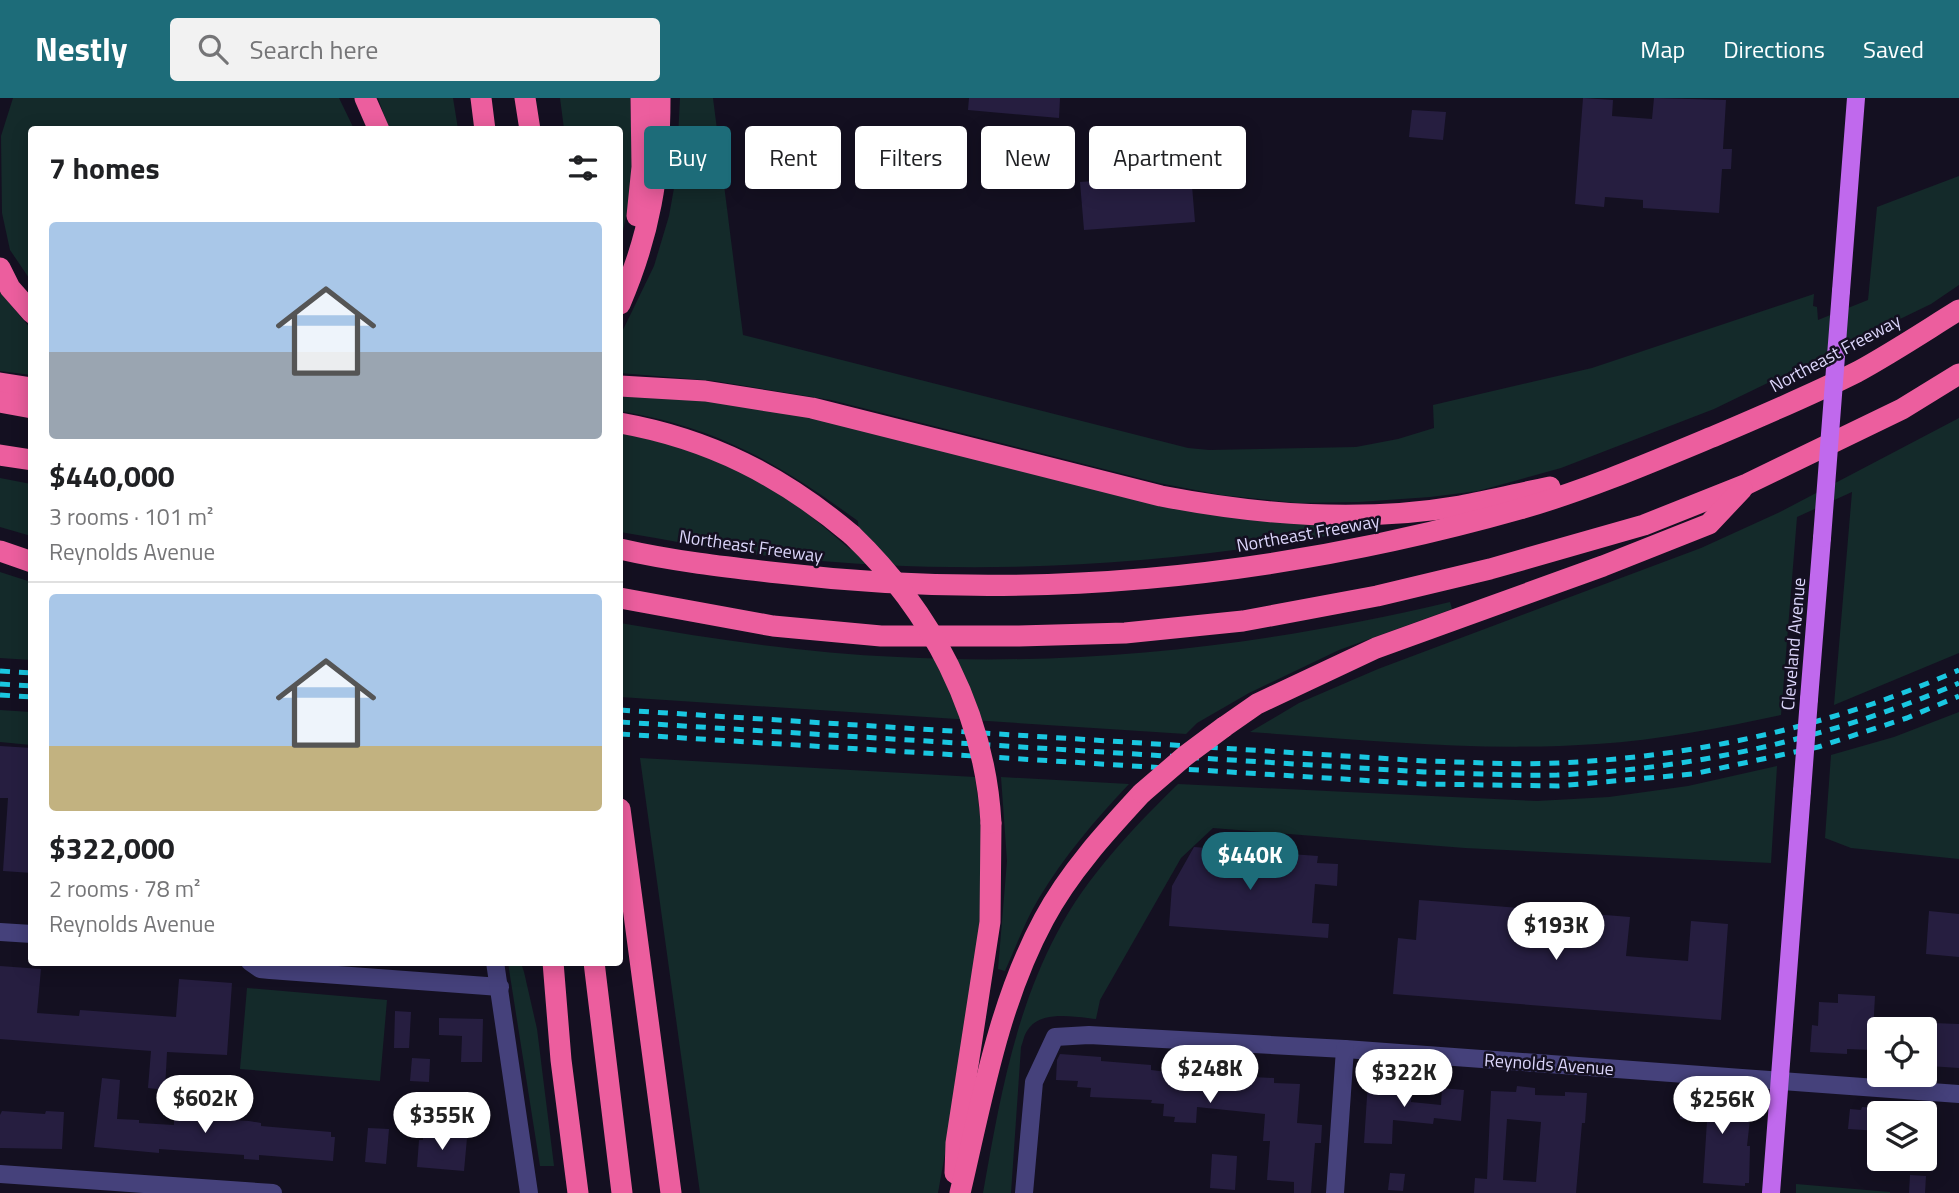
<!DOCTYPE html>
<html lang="en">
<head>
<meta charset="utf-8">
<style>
  body { margin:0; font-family:"Titillium Web",sans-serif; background:#f2f2f2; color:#202124; height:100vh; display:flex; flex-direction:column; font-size:26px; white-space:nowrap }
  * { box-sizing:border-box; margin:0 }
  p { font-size:23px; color:#757577 }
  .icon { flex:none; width:38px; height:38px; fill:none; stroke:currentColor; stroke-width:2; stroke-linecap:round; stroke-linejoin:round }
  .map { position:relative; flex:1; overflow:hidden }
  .drawer { position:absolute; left:28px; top:28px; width:595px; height:840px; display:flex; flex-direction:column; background:#fff; border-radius:7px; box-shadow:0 4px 18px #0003 }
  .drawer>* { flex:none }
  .banner { position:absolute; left:644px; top:28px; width:665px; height:63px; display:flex; gap:14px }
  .fabs { position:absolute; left:1867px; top:919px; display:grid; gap:14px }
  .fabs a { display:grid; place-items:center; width:70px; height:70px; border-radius:7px; background:#fff; box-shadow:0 4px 18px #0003; font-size:35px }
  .price { position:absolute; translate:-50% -60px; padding:0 16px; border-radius:24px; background:#fff; color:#222; font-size:23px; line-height:46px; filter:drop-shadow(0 2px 4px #0008) }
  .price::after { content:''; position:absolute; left:50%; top:42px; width:21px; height:16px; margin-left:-10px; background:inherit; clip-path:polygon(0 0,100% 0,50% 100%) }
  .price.on { background:#1d6c79; color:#fff }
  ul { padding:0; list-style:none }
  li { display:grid; align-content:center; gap:14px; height:371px; padding:0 21px }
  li+li { border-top:2px solid #e0e0e0 }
  li span { display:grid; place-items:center; height:217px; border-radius:7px; color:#555 }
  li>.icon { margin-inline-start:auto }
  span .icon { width:126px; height:126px; fill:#fffc; stroke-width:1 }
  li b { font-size:30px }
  h2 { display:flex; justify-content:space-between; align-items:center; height:84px; padding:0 21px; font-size:30px }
  .chip { padding:0 24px; border-radius:7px; background:#fff; box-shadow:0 4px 18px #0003; font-size:24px; line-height:63px }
  .chip.on { background:#1d6c79; color:#fff }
  header { display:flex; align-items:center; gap:42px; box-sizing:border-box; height:98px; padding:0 35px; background:#1d6c79; color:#fff }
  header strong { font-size:33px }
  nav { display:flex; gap:38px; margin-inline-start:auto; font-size:24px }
  .search { width:490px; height:63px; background:#f2f2f2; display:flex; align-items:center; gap:18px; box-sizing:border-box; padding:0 24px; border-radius:7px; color:#757577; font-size:26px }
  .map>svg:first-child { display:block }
  .green { fill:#142a2a }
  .building { fill:#261e40; fill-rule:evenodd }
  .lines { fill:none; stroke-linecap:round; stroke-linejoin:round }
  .minor { stroke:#45417b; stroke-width:18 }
  .major { stroke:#c069ed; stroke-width:18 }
  .highway { stroke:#ec5e9e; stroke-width:21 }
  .rail { stroke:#1ac7e1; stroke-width:5; stroke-dasharray:10 9; stroke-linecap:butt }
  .major-bridge { stroke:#c069ed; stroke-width:18 }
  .highway-bridge { stroke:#ec5e9e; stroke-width:21 }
  .labels { text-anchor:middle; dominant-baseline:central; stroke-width:5; stroke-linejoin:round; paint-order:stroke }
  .street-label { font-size:18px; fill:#dbd5fa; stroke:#141021 }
</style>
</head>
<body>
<header>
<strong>Nestly</strong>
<div class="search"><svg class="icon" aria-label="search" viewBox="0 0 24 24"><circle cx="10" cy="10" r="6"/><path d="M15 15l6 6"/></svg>Search here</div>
<nav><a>Map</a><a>Directions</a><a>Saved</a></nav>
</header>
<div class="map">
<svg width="1959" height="1095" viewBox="0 0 1959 1095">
  <rect width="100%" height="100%" fill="#141021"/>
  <g class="green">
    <polygon points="13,0 339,0 354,31 32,32 31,183 10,152 2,115 1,38"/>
    <polygon points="378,0 453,0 458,31 389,31"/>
    <polygon points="560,0 630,0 633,82 620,149 620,32 564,31"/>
    <polygon points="680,0 713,0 743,237 1188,350 1209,352 1356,349 1398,341 1434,330 1433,307 1592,270 1814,196 1813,208 1817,209 1818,222 1868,202 1877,109 1959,78 1959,187 1931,206 1714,311 1561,370 1478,393 1430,399 1359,404 1297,405 1221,397 1159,385 831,302 715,283 620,275 620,238 654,168 669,118 676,79"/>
    <polygon points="0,194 31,231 31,277 0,273"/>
    <path d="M 620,297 L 659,297 L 762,309 L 1354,426 L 1355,433 C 1166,468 979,479 788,460 C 731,455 675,443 620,434 L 620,335 C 678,347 737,365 786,400 C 809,415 829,434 850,451 L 859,438 L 858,423 C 778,365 719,330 620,313 Z"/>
    <path d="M 1959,320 L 1959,555 L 1834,607 L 1852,394 L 1797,419 L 1781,617 C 1720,630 1659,642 1597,646 C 1481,654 1365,642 1250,634 L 1299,605 L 1378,571 L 1701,450 L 1780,414 Z"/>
    <polygon points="0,380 31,386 31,438 0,429"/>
    <polygon points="0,474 31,484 31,562 0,560"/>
    <path d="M 1450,504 L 1452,511 L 1339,552 L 1249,595 L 1197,625 L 1186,636 L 620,599 L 620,525 C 712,541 805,555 898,559 C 1084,569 1269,547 1450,504 Z"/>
    <polygon points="0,612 31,614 31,647 0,644"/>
    <polygon points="1959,614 1959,761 1851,750 1825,740 1831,657 1894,639"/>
    <path d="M 640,660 L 975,679 C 979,707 983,736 983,765 C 984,875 957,986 938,1095 L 700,1095 Z"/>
    <path d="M 1777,668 L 1771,765 L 1465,750 L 1213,730 L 1181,760 L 1100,902 L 1096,921 C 1076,919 1040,911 1027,933 C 1024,937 1023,944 1021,949 L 1011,1095 L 983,1095 C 999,1005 1014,916 1057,835 C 1087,778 1133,730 1178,686 L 1537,703 L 1609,699 L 1688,688 Z"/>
    <path d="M 1001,679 L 1129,686 C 1095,722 1065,757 1039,800 C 1025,823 1016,849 1005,873 L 998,871 L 1007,763 Z"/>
    <polygon points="508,865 521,865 524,874 537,931 554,1068 540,1068"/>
    <polygon points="247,890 387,902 380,983 240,971"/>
    <polygon points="1796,1086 1890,1094 1890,1095 1796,1095"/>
  </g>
  <g class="building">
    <polygon points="969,0 1060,0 1059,20 968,12"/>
    <polygon points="1583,0 1613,2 1612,18 1652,21 1654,0 1726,2 1723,51 1732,51 1731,71 1722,71 1719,115 1643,110 1643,102 1605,99 1604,109 1575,106"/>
    <polygon points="1412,12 1446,14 1443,42 1409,39"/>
    <polygon points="1191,76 1195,124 1084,132 1080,84"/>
    <polygon points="0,648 32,650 32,775 3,773 8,700 0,700"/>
    <polygon points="1194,749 1318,758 1317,765 1338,766 1337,788 1315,786 1312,825 1329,826 1328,840 1169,828 1172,788"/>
    <polygon points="1419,802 1630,819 1626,858 1688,863 1691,823 1728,826 1721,922 1393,896 1398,840 1416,842"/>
    <polygon points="1929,813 1959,816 1959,859 1926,856"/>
    <polygon points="0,868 41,871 37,915 79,918 80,912 176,919 179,881 232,885 227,957 167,954 165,992 148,990 151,953 0,941"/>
    <polygon points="1838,896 1875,898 1872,952 1847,951 1847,956 1810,954 1812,927 1818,928 1819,904 1838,905"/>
    <polygon points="395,913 411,914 409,950 394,950"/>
    <polygon points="439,920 483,921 482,964 461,964 462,938 439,937"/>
    <polygon points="1932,925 1959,926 1959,970 1929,968"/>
    <polygon points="1060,956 1101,959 1101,963 1151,967 1151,972 1175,975 1274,980 1274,985 1300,986 1297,1025 1322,1027 1321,1045 1315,1045 1311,1095 1294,1095 1294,1084 1267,1082 1270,1043 1263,1043 1265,1016 1197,1009 1196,1025 1174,1024 1175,1019 1163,1018 1164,1006 1151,1005 1152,1002 1090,999 1091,990 1077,989 1078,983 1056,982 1057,962"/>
    <polygon points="412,960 430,961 429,984 410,983"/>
    <polygon points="102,980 120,982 117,1021 139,1022 139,1025 174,1027 174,1019 200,1020 249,1023 261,1025 261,1028 331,1034 331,1039 335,1039 333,1063 259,1057 259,1062 244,1061 244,1057 159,1051 159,1055 94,1049"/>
    <polygon points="1368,983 1413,986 1411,1004 1441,1007 1442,990 1464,992 1461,1023 1434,1020 1433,1026 1393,1022 1392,1046 1364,1045"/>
    <path d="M 1517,988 L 1535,990 L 1535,997 L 1565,998 L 1565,994 L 1587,995 L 1585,1025 L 1582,1025 L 1576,1095 L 1474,1095 L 1475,1080 L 1487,1081 L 1491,993 L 1516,994 ZM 1507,1021 L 1541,1024 L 1536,1084 L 1503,1082 Z"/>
    <polygon points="1682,995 1748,999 1752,1003 1747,1048 1750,1048 1749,1085 1745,1085 1745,1088 1703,1085 1707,1023 1680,1021"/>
    <polygon points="1862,1009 1877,1010 1876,1018 1880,1018 1880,1033 1848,1031 1850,1011 1861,1012"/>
    <polygon points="2,1013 45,1016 46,1013 64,1014 62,1051 0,1050 0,1017"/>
    <polygon points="368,1030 389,1031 386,1066 365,1064"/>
    <polygon points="423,1034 441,1036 441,1039 467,1040 464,1073 417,1069 419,1042 423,1042"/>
    <polygon points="1212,1056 1237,1058 1235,1092 1210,1090"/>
    <polygon points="1390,1075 1405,1076 1403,1093 1388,1092"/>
    <polygon points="1910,1077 1926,1078 1925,1095 1909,1095"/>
  </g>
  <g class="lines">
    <g class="minor">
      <polyline points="0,834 32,836"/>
      <polyline points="250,864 260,871 270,872 500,889"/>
      <polyline points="495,864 529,1095"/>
      <polyline points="0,1076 273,1095"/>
      <polyline points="1024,1095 1034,984 1055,939 1089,937 1345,951 1959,996"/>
      <polyline points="1335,1095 1345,951"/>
    </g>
    <g class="major">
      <polyline points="1841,193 1856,0"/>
      <polyline points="1809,601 1822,440"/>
      <polyline points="1771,1095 1802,693"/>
    </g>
    <g class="highway">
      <polyline points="365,0 379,32"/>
      <polyline points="481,0 485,32"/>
      <polyline points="525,0 530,32"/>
      <polyline points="637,118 642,69 641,0"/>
      <polyline points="0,170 10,190 32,215"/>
      <path d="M 620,206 C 650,136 660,77 660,0"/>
      <polyline points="0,285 32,290"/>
      <path d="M 620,288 L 705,293 L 812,310 L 1161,398 C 1260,417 1360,425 1460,408 C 1490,403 1520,395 1550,389"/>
      <polyline points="0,304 32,310"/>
      <path d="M 620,325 C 710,341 782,378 852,437"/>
      <polyline points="0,357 32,362"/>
      <path d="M 620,451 C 672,463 725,469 779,475 C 1031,505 1276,480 1520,411 C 1587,392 1652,364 1717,337 C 1764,317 1811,297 1857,274 C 1892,255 1925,233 1959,212"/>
      <polyline points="0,453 32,464"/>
      <polyline points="620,500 773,528 881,538 1019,538 1125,535 1243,523 1377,498 1490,471 1644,427 1747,386 1902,311 1959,276"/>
      <polyline points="1224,629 1257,606 1376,550 1603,468 1709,426 1742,391"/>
      <polyline points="620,711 671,1095"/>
      <polyline points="553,864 561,962 578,1095"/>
      <polyline points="594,864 622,1095"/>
      <polyline points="955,1075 956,1045 990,824 991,725"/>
      <path d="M 960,1095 C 982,1002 998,906 1044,821 C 1069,774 1106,734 1142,695"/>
    </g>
    <g class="rail">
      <polyline points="0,573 32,575"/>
      <polyline points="0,586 32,588"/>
      <polyline points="0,597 32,599"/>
      <path d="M 620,612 L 1425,663 C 1469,664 1514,667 1558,665 C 1696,659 1832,628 1959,572"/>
      <path d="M 620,624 L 1424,674 C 1468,675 1513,678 1557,677 C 1695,671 1832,640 1959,585"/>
      <polyline points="620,636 1423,686 1558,688 1693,676 1818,649 1907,620 1959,598"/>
    </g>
    <g class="major-bridge">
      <polyline points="1822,440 1841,193"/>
      <polyline points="1802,693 1809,601"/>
    </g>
    <g class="highway-bridge">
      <path d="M 852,437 C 931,513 985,614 991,725"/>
      <polyline points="1142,695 1185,658 1224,629"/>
    </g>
  </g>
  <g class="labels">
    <g class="street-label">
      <text transform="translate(1835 255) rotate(-28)">Northeast Freeway</text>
      <text transform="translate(1308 435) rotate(-10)">Northeast Freeway</text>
      <text transform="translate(751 448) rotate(8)">Northeast Freeway</text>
      <text transform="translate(1793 546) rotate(-85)">Cleveland Avenue</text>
      <text transform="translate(1549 966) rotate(4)">Reynolds Avenue</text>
    </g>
  </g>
</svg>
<div class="fabs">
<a><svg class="icon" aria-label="locate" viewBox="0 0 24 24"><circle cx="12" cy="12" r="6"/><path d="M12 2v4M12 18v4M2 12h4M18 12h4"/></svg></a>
<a><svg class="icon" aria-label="layers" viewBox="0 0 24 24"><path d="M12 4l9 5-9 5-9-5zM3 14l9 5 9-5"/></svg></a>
</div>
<b class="price on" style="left:1250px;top:794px">$440K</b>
<b class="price" style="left:1556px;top:864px">$193K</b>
<b class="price" style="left:1210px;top:1007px">$248K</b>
<b class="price" style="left:1404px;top:1011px">$322K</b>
<b class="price" style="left:205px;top:1037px">$602K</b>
<b class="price" style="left:1722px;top:1038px">$256K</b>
<b class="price" style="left:442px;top:1054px">$355K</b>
<div class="banner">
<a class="chip on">Buy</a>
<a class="chip">Rent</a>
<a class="chip">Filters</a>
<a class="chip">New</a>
<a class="chip">Apartment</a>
</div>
<section class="drawer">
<h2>7 homes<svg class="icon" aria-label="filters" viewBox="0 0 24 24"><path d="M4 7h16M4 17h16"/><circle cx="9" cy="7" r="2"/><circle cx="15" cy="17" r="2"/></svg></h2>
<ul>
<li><span style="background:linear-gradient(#a9c7e8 60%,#9aa5b1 0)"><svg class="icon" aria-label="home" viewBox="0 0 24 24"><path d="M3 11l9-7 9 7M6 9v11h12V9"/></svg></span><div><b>$440,000</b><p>3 rooms · 101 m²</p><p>Reynolds Avenue</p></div></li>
<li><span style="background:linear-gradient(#a9c7e8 70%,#c2b280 0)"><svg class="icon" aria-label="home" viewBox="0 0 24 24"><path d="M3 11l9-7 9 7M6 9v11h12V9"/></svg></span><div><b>$322,000</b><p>2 rooms · 78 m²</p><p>Reynolds Avenue</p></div></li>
</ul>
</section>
</div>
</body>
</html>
